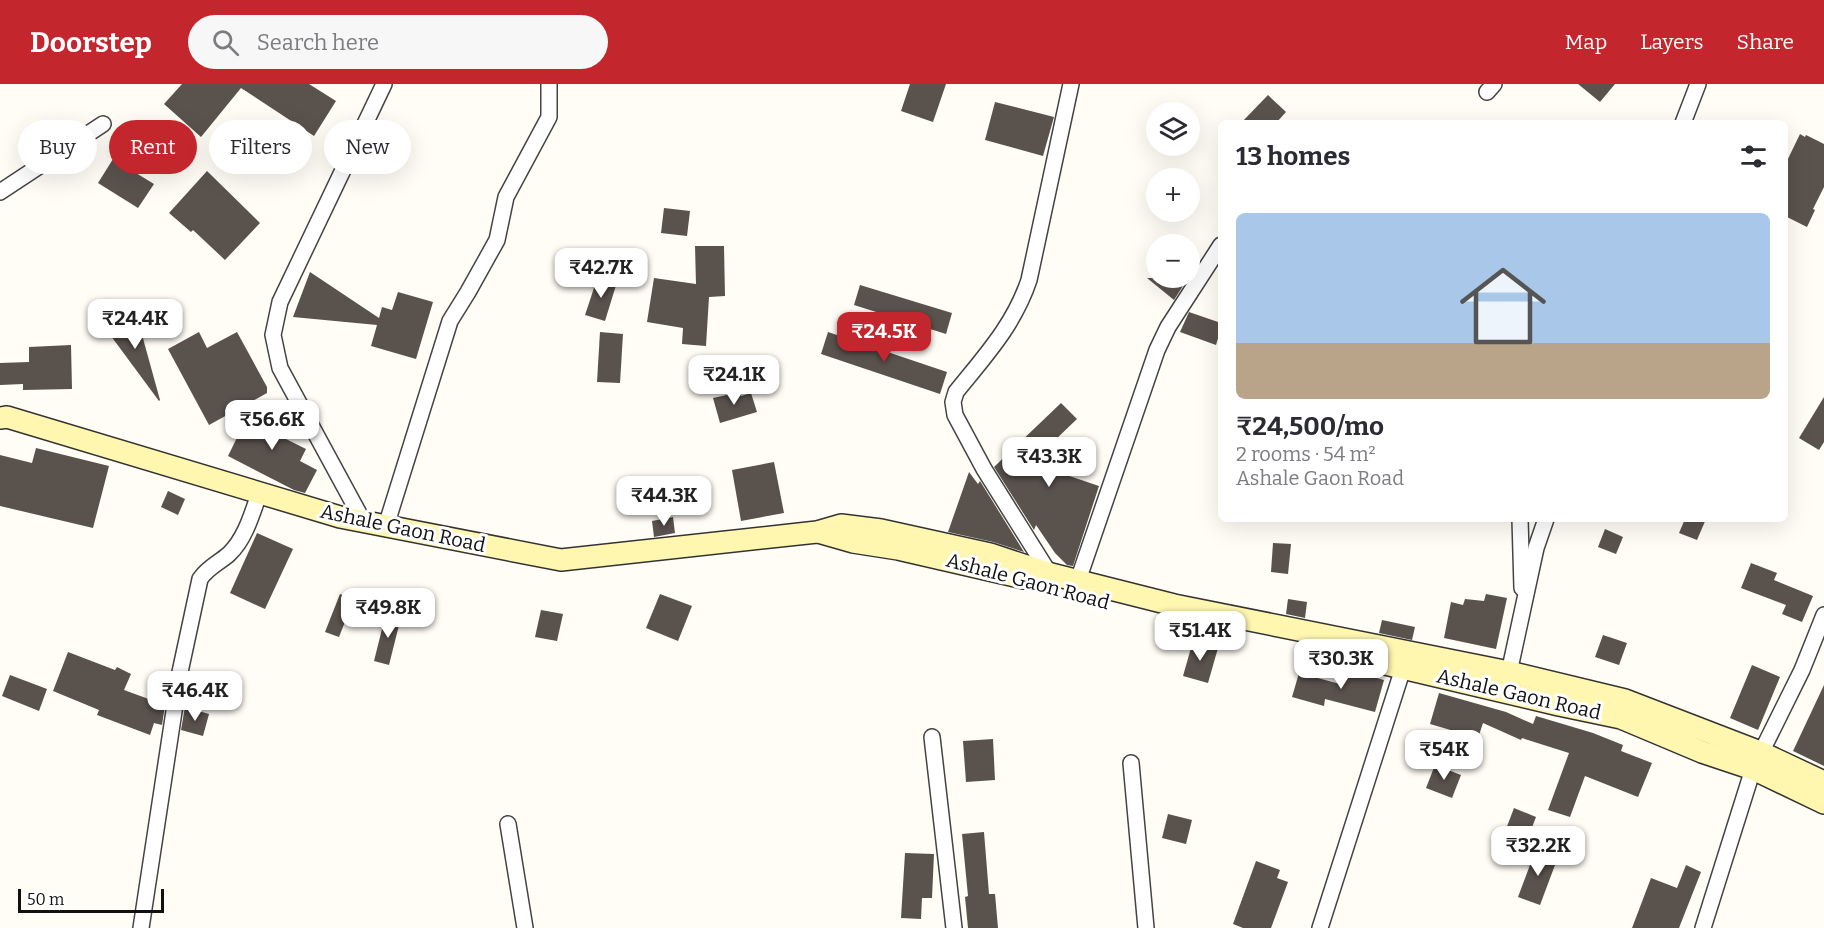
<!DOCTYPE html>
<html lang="en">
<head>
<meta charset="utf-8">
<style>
  body { margin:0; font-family:Bitter,serif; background:#f7f7f7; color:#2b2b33; height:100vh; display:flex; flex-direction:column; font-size:22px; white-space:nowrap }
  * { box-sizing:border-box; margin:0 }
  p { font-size:20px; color:#7c7c81 }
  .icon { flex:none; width:33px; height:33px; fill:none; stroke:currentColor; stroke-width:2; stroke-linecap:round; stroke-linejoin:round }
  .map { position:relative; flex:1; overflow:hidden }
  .details { position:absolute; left:1218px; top:36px; width:570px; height:402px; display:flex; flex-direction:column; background:#fff; border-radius:9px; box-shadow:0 6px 24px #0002 }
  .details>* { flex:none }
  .hud { position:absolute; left:18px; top:36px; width:570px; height:54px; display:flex; gap:12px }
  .controls { position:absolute; left:1146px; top:18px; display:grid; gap:12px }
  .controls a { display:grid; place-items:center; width:54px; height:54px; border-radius:50%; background:#fff; box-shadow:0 6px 24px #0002; font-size:30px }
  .scale { position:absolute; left:18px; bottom:15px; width:146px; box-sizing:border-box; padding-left:6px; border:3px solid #111; border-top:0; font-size:16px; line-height:21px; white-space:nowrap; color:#111; -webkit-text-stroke:4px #fff; paint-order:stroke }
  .price { position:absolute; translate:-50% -51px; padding:0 14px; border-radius:12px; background:#fff; color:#222; font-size:20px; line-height:39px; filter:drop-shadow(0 2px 3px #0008) }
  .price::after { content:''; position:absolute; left:50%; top:36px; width:18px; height:14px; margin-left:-9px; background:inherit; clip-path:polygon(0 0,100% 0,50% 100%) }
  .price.active { background:#c4262e; color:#fff }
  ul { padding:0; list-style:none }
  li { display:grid; align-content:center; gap:12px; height:318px; padding:0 18px }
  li+li { border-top:2px solid #e1e1e2 }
  li span { display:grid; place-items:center; height:186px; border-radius:9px; color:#555 }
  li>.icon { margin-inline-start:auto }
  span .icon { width:108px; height:108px; fill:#fffc; stroke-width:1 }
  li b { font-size:26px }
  h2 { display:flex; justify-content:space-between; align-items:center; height:72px; padding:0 18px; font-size:26px }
  .tag { padding:0 21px; border-radius:27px; background:#fff; box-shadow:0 6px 24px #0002; font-size:21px; line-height:54px }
  .tag.active { background:#c4262e; color:#fff }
  header { display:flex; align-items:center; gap:36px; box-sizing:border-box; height:84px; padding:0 30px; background:#c4262e; color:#fff }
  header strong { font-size:28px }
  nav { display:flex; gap:33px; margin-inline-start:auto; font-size:21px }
  .search { width:420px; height:54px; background:#f7f7f7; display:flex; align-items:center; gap:15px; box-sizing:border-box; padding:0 21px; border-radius:33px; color:#7c7c81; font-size:22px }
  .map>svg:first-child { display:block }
  .building { fill:#5a524d }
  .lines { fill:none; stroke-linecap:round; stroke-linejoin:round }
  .street-casing { stroke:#444; stroke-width:18 }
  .secondary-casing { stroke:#333; stroke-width:24 }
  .street { stroke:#fff; stroke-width:15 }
  .secondary { stroke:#fff6b0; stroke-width:21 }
  .labels { text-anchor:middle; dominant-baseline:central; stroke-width:6; stroke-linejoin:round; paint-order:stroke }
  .street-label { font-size:20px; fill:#111; stroke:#fff }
</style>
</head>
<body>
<header>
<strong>Doorstep</strong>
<div class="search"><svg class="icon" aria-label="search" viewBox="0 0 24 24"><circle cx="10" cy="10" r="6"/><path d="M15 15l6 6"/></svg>Search here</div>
<nav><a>Map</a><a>Layers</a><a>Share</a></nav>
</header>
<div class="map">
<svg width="1824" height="844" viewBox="0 0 1824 844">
  <rect width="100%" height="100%" fill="#fffdf5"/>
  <g class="building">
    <polygon points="182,0 309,0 336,17 314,52 241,4 201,53 164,20"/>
    <polygon points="910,0 946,0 933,38 901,27"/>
    <polygon points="1578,0 1615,0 1600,18"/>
    <polygon points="1268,11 1286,28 1276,39 1241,39"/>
    <polygon points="995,18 1054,33 1043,72 985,56"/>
    <polygon points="1800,50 1805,53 1806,51 1824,60 1824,103 1813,125 1815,126 1807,143 1785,132 1785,81"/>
    <polygon points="113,75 154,100 138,124 98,99"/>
    <polygon points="207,87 260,139 225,176 193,146 191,148 169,129"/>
    <polygon points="664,124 690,127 687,152 661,149"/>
    <polygon points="695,162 724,162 725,212 709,213 706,262 682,260 683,244 647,238 654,194 696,200"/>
    <polygon points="310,188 379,234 382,223 392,226 398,208 433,218 416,275 371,262 377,241 293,233"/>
    <polygon points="598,192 617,198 605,237 585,231"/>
    <polygon points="1147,194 1188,194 1174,216"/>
    <polygon points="860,201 952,229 946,250 854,221"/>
    <polygon points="1189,228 1221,239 1221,245 1216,261 1180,248"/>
    <polygon points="136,229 160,316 159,317 108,248"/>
    <polygon points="199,248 207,264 237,248 267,303 267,309 209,341 168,265"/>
    <polygon points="600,248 623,250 620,299 597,298"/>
    <polygon points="828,248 947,288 940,310 821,270"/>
    <polygon points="71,261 72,305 23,306 23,300 0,301 0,279 29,278 29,263"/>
    <polygon points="740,308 741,312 751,309 757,328 720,339 713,314"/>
    <polygon points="1824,313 1824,358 1819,366 1799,354"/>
    <polygon points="254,319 287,338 280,352 306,365 300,377 317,386 305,409 294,406 228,372"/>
    <polygon points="1061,319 1077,335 1031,379 1099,402 1073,482 1067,481 1055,469 1036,441 1034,446 994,383"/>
    <polygon points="36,364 109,382 93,444 0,422 0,371 32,379"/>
    <polygon points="774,378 784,429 741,437 732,386"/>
    <polygon points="969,388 978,400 980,397 1024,468 993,458 948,448"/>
    <polygon points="168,407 185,415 178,431 161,423"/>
    <polygon points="673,433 675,449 654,453 652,437"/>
    <polygon points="1685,435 1706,435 1697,456 1679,449"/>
    <polygon points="1605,445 1623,453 1616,470 1598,463"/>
    <polygon points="257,449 293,465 265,525 230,509"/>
    <polygon points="1273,459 1291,460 1288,490 1271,488"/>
    <polygon points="1751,479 1777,489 1774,496 1813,512 1802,538 1782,530 1786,521 1741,504"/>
    <polygon points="340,510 354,515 339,553 325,548"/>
    <polygon points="660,510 692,522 678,557 646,544"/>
    <polygon points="1486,510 1507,514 1496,565 1444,554 1451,518 1463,521 1465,515 1484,517"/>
    <polygon points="1288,515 1307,518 1305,534 1286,530"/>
    <polygon points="541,526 563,530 557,557 535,553"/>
    <polygon points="386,529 401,533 389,581 374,577"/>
    <polygon points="1382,536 1415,543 1412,556 1379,549"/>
    <polygon points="1603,551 1627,559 1619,581 1595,573"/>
    <polygon points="1193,557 1218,564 1208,599 1183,592"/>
    <polygon points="68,568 115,586 117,583 131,590 124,606 165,621 162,641 154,639 150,651 97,631 99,626 53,607"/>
    <polygon points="1752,581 1780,593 1758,646 1730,634"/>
    <polygon points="1344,585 1384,596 1375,628 1325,615 1324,622 1292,613 1299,589 1340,600"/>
    <polygon points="10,591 47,605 39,627 2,612"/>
    <polygon points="1824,601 1824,682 1793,667"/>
    <polygon points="1439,609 1506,628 1533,640 1536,632 1593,649 1623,661 1621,667 1652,679 1638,713 1585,692 1570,733 1548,726 1569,669 1522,654 1521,656 1483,639 1478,654 1430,640"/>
    <polygon points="185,623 209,630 203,652 181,646"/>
    <polygon points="993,655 995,696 966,698 963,657"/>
    <polygon points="1435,681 1461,691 1452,714 1426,704"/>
    <polygon points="1514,724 1536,733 1528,754 1506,745"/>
    <polygon points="1168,730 1192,736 1186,760 1162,754"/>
    <polygon points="984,748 989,810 995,810 998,844 968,844 965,813 968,812 962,750"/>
    <polygon points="1536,765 1558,773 1540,821 1518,813"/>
    <polygon points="905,769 934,770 932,814 922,814 921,835 901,834"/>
    <polygon points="1256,777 1280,786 1277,794 1288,798 1271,844 1243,844 1233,840"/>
    <polygon points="1686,781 1701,788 1679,844 1632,844 1651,794 1677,804"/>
  </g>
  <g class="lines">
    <g class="street-casing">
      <g id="street">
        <polyline points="1487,8 1494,0"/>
        <polyline points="1683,39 1698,0"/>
        <polyline points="0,108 103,40"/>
        <polyline points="1520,435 1522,504"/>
        <polyline points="363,437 280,284 273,251 280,218 384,0"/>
        <polyline points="386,442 450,237 468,208 497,156 506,113 549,33 549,0"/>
        <path d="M 1051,492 L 984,385 L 955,331 L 953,318 L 956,308 C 985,272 1014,241 1029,196 L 1071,0"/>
        <polyline points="1074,508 1157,266 1168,243 1221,161"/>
        <polyline points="1507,598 1536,464 1546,435"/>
        <polyline points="932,653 954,844"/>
        <polyline points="1131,679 1146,844"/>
        <polyline points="508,740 525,844"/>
        <path d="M 141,844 L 180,588 L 200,495 C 208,483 219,479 229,470 C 245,455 252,430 259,410"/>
        <polyline points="1320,844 1406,575"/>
        <polyline points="1703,844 1753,685 1802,586 1824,531"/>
      </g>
    </g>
    <g class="secondary-casing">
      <g id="secondary">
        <polyline points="0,334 7,333 340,433 561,476 817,448 841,441 881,446 990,470 1051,490 1174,521 1509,588 1625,616 1760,668 1824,698"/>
        <polyline points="818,448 853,458 898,465 1024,494"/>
        <polyline points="1326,566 1559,621 1621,634 1702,668 1753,685 1824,719"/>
      </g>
    </g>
    <use href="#street" class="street"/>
    <use href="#secondary" class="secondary"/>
  </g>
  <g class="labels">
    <g class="street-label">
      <text transform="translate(403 444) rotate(12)">Ashale Gaon Road</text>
      <text transform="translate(1028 497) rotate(15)">Ashale Gaon Road</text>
      <text transform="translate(1519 610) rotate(13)">Ashale Gaon Road</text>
    </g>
  </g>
</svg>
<div class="controls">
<a><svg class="icon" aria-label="layers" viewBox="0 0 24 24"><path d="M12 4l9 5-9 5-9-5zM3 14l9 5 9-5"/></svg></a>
<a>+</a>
<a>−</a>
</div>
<div class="scale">50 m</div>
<b class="price" style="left:601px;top:215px">₹42.7K</b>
<b class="price" style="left:135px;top:266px">₹24.4K</b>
<b class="price active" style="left:884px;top:279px">₹24.5K</b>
<b class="price" style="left:734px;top:322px">₹24.1K</b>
<b class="price" style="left:272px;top:367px">₹56.6K</b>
<b class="price" style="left:1049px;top:404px">₹43.3K</b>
<b class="price" style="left:664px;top:443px">₹44.3K</b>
<b class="price" style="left:388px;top:555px">₹49.8K</b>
<b class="price" style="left:1200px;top:578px">₹51.4K</b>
<b class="price" style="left:1341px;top:606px">₹30.3K</b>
<b class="price" style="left:195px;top:638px">₹46.4K</b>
<b class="price" style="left:1444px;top:697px">₹54K</b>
<b class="price" style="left:1538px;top:793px">₹32.2K</b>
<div class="hud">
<a class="tag">Buy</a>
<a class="tag active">Rent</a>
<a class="tag">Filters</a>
<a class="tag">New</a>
</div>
<section class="details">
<h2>13 homes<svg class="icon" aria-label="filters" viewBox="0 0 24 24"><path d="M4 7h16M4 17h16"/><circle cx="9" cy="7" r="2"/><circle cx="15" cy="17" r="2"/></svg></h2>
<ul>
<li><span style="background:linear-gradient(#a9c7e8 70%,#b9a48a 0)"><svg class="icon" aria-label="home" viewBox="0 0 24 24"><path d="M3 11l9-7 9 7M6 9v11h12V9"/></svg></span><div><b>₹24,500/mo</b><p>2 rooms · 54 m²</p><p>Ashale Gaon Road</p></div></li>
</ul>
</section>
</div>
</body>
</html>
